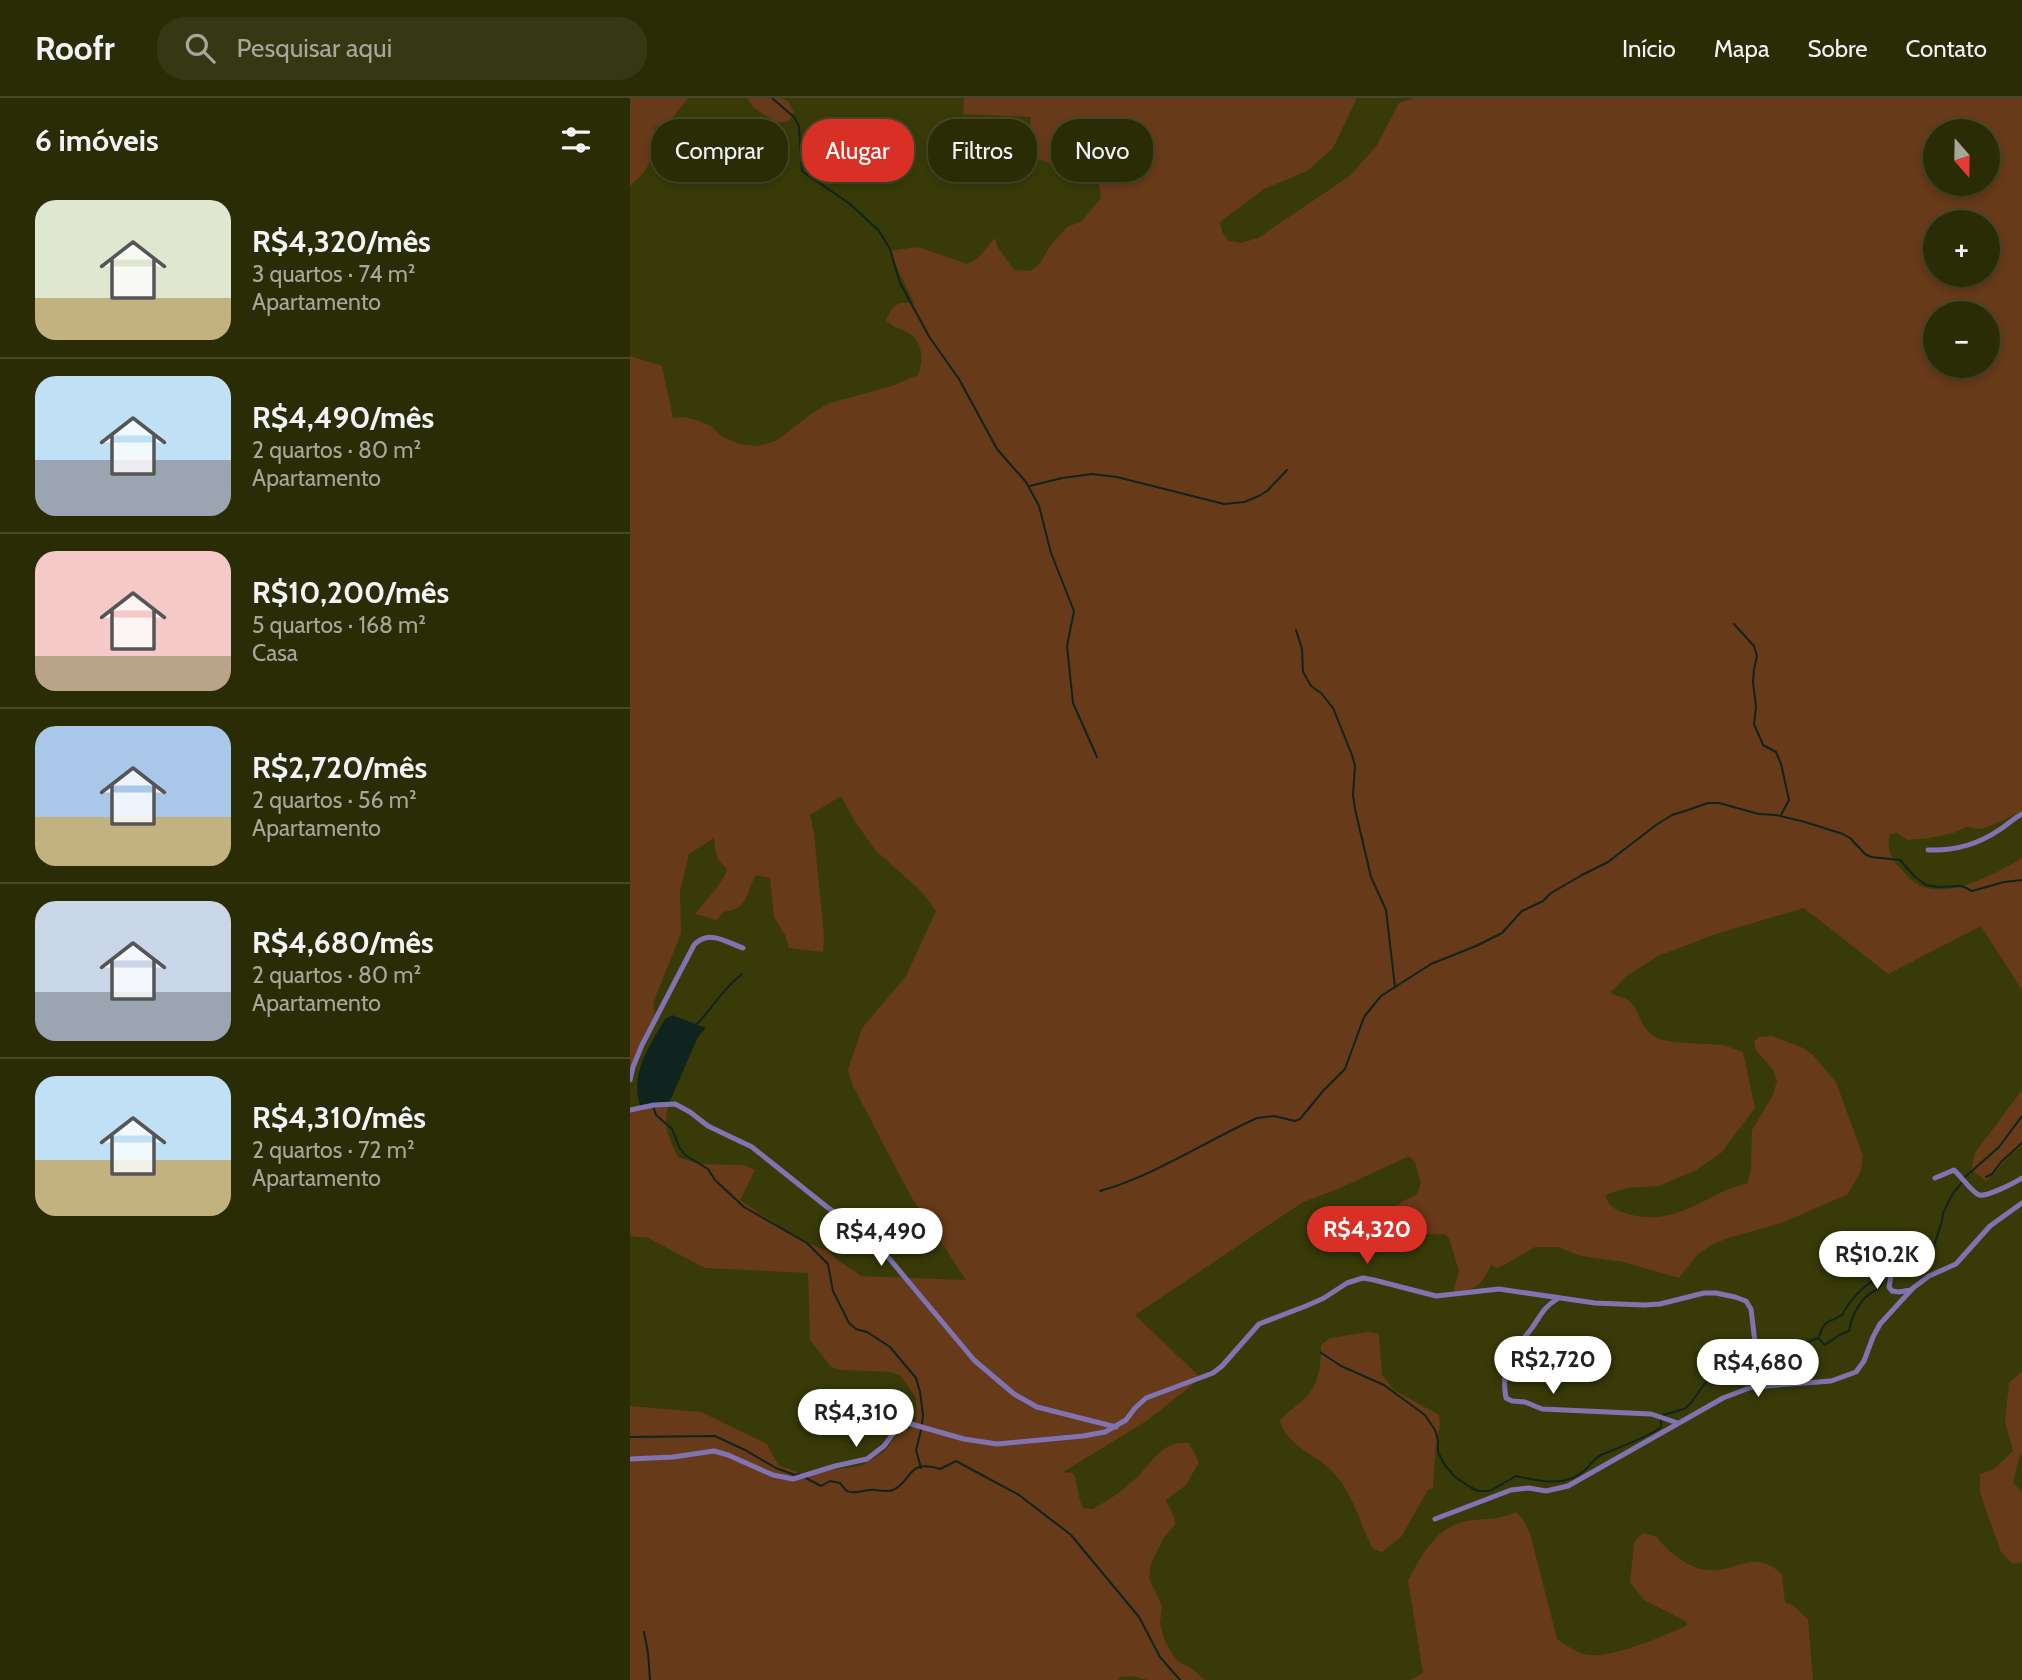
<!DOCTYPE html>
<html lang="pt">
<head>
<meta charset="utf-8">
<style>
  body { margin:0; font-family:Cabin,sans-serif; background:#363814; color:#f1f3f6; height:100vh; display:flex; flex-direction:column; font-size:26px; white-space:nowrap }
  * { box-sizing:border-box; margin:0 }
  p { font-size:23px; color:#a5a79b }
  .icon { flex:none; width:38px; height:38px; fill:none; stroke:currentColor; stroke-width:2; stroke-linecap:round; stroke-linejoin:round }
  .map { position:relative; flex:1; overflow:hidden }
  .panel { display:flex; flex-direction:column; background:#2a2c06; width:630px }
  .panel>* { flex:none }
  .banner { position:absolute; left:21px; top:21px; width:665px; height:63px; display:flex; gap:14px }
  .needle { width:46px; rotate:160deg }
  .fabs { position:absolute; left:1293px; top:21px; display:grid; gap:14px }
  .fabs a { display:grid; place-items:center; width:77px; height:77px; border-radius:50%; background:#2a2c06; box-shadow:0 4px 10px #0003,0 0 0 2px #464828; font-size:35px }
  .price { position:absolute; translate:-50% -60px; padding:0 16px; border-radius:24px; background:#fff; color:#222; font-size:23px; line-height:46px; filter:drop-shadow(0 2px 4px #0008) }
  .price::after { content:''; position:absolute; left:50%; top:42px; width:21px; height:16px; margin-left:-10px; background:inherit; clip-path:polygon(0 0,100% 0,50% 100%) }
  .price.active { background:#d93025; color:#fff }
  ul { padding:0; list-style:none }
  li { display:flex; align-items:center; gap:21px; height:175px; padding:0 35px }
  li+li { border-top:2px solid #464828 }
  li span { display:grid; place-items:center; flex:none; width:196px; height:140px; border-radius:21px; color:#555 }
  li>.icon { margin-inline-start:auto }
  span .icon { width:84px; height:84px; fill:#fffc; stroke-width:1 }
  li b { font-size:30px }
  h2 { display:flex; justify-content:space-between; align-items:center; height:84px; padding:0 35px; font-size:30px }
  .chip { padding:0 24px; border-radius:28px; background:#2a2c06; box-shadow:0 4px 10px #0003,0 0 0 2px #464828; font-size:24px; line-height:63px }
  .chip.active { background:#d93025; color:#fff }
  header { display:flex; align-items:center; gap:42px; box-sizing:border-box; height:98px; padding:0 35px; background:#2a2c06; border-bottom:2px solid #464828 }
  header strong { font-size:33px }
  nav { display:flex; gap:38px; margin-inline-start:auto; font-size:24px }
  .search { width:490px; height:63px; background:#363814; display:flex; align-items:center; gap:18px; box-sizing:border-box; padding:0 24px; border-radius:28px; color:#a5a79b; font-size:26px }
  main { display:flex; flex:1; min-height:0 }
  .map>svg:first-child { display:block }
  .green { fill:#673a19; fill-rule:evenodd }
  .water { fill:#0f241e }
  .lines { fill:none; stroke-linecap:round; stroke-linejoin:round }
  .stream { stroke:#0f241e; stroke-width:2 }
  .street { stroke:#8173b1; stroke-width:5 }
</style>
</head>
<body>
<header>
<strong>Roofr</strong>
<div class="search"><svg class="icon" aria-label="search" viewBox="0 0 24 24"><circle cx="10" cy="10" r="6"/><path d="M15 15l6 6"/></svg>Pesquisar aqui</div>
<nav><a>Início</a><a>Mapa</a><a>Sobre</a><a>Contato</a></nav>
</header>
<main>
<section class="panel">
<h2>6 imóveis<svg class="icon" aria-label="filters" viewBox="0 0 24 24"><path d="M4 7h16M4 17h16"/><circle cx="9" cy="7" r="2"/><circle cx="15" cy="17" r="2"/></svg></h2>
<ul>
<li><span style="background:linear-gradient(#dfe7d0 70%,#c2b280 0)"><svg class="icon" aria-label="home" viewBox="0 0 24 24"><path d="M3 11l9-7 9 7M6 9v11h12V9"/></svg></span><div><b>R$4,320/mês</b><p>3 quartos · 74 m²</p><p>Apartamento</p></div></li>
<li><span style="background:linear-gradient(#bfe0f5 60%,#9aa5b1 0)"><svg class="icon" aria-label="home" viewBox="0 0 24 24"><path d="M3 11l9-7 9 7M6 9v11h12V9"/></svg></span><div><b>R$4,490/mês</b><p>2 quartos · 80 m²</p><p>Apartamento</p></div></li>
<li><span style="background:linear-gradient(#f6c9c9 75%,#b9a48a 0)"><svg class="icon" aria-label="home" viewBox="0 0 24 24"><path d="M3 11l9-7 9 7M6 9v11h12V9"/></svg></span><div><b>R$10,200/mês</b><p>5 quartos · 168 m²</p><p>Casa</p></div></li>
<li><span style="background:linear-gradient(#a9c7e8 65%,#c2b280 0)"><svg class="icon" aria-label="home" viewBox="0 0 24 24"><path d="M3 11l9-7 9 7M6 9v11h12V9"/></svg></span><div><b>R$2,720/mês</b><p>2 quartos · 56 m²</p><p>Apartamento</p></div></li>
<li><span style="background:linear-gradient(#c9d6e8 65%,#9aa5b1 0)"><svg class="icon" aria-label="home" viewBox="0 0 24 24"><path d="M3 11l9-7 9 7M6 9v11h12V9"/></svg></span><div><b>R$4,680/mês</b><p>2 quartos · 80 m²</p><p>Apartamento</p></div></li>
<li><span style="background:linear-gradient(#bfe0f5 60%,#c2b280 0)"><svg class="icon" aria-label="home" viewBox="0 0 24 24"><path d="M3 11l9-7 9 7M6 9v11h12V9"/></svg></span><div><b>R$4,310/mês</b><p>2 quartos · 72 m²</p><p>Apartamento</p></div></li>
</ul>
</section>
<div class="map">
<svg width="1392" height="1582" viewBox="0 0 1392 1582">
  <rect width="100%" height="100%" fill="#383b08"/>
  <g class="green">
    <path d="M 0,0 L 58,0 L 43,19 L 24,30 C 22,60 24,67 0,88 Z"/>
    <polygon points="117,0 152,0 159,4 164,15 159,23 147,25 124,10"/>
    <path d="M 334,0 L 727,0 L 703,50 L 677,73 L 634,91 L 590,124 L 592,134 L 599,143 L 611,145 L 628,140 L 721,77 L 747,47 L 769,5 L 784,0 L 1392,0 L 1392,713 L 1365,726 L 1351,731 L 1337,729 L 1323,735 L 1300,740 L 1277,742 L 1267,735 L 1260,736 C 1256,749 1261,761 1270,770 C 1275,776 1284,785 1291,788 C 1318,801 1368,775 1392,760 L 1392,892 L 1351,828 L 1258,876 L 1174,810 L 1086,836 L 1028,858 L 995,879 L 981,894 L 982,897 C 1012,900 1004,923 1022,937 C 1034,947 1075,945 1092,947 C 1099,948 1106,952 1113,954 L 1125,1010 L 1091,1055 L 1066,1072 L 1029,1088 L 998,1090 L 977,1096 L 975,1098 C 979,1108 985,1112 995,1115 C 1031,1127 1056,1112 1088,1096 C 1097,1091 1108,1088 1118,1085 L 1121,1070 L 1122,1032 L 1143,997 L 1147,983 L 1143,972 L 1126,952 L 1124,943 L 1129,939 L 1142,938 L 1173,950 L 1183,957 L 1206,984 L 1233,1058 L 1231,1073 L 1218,1096 L 1154,1124 L 1098,1140 L 1081,1147 L 1067,1157 L 1049,1180 L 993,1164 L 951,1158 L 928,1149 L 905,1149 L 870,1169 L 866,1170 L 861,1167 C 852,1186 846,1193 825,1194 L 824,1191 L 829,1173 L 819,1140 L 815,1136 L 785,1137 L 788,1121 L 763,1113 L 766,1107 L 787,1096 L 791,1085 L 785,1064 L 779,1058 L 708,1091 L 673,1104 L 505,1217 L 571,1280 L 515,1324 L 433,1374 L 443,1375 C 449,1387 447,1399 453,1410 L 463,1411 C 477,1403 491,1394 503,1383 C 522,1367 530,1342 559,1345 L 569,1364 L 556,1387 L 536,1402 L 544,1419 L 545,1427 L 533,1441 L 521,1465 L 519,1480 L 532,1508 L 530,1525 L 534,1541 L 546,1562 L 562,1571 L 575,1582 L 518,1582 L 502,1578 L 491,1579 L 488,1582 L 0,1582 L 0,1308 L 71,1314 L 137,1346 L 148,1367 L 172,1376 L 231,1368 L 254,1354 L 268,1336 L 282,1330 L 286,1322 L 286,1300 L 271,1278 L 261,1274 L 211,1272 L 201,1269 L 180,1242 L 178,1175 L 75,1170 L 18,1140 L 0,1138 L 0,1011 L 39,1005 C 32,1028 38,1037 48,1059 L 69,1066 L 114,1067 L 125,1072 L 110,1102 L 168,1141 L 198,1153 L 209,1163 L 231,1178 L 336,1182 L 280,1097 L 222,986 L 218,971 L 232,930 L 276,878 L 306,813 L 291,793 L 245,752 L 224,722 L 211,698 L 180,717 L 184,735 L 194,838 L 193,854 L 159,850 L 155,837 L 144,819 L 140,780 L 126,777 C 115,796 119,811 93,814 L 87,822 L 65,816 C 74,804 95,783 97,771 C 83,757 87,758 84,740 L 59,756 L 50,793 L 51,835 L 23,906 L 26,921 L 3,967 L 0,981 L 0,258 L 32,268 L 43,320 L 54,319 L 66,322 L 81,328 L 92,339 L 110,346 L 128,348 L 146,343 L 185,313 L 200,305 L 262,288 L 288,277 C 294,262 293,240 275,233 C 267,229 262,229 256,222 C 264,205 267,204 284,205 L 259,153 L 288,149 L 337,166 L 347,161 L 365,140 L 367,148 L 384,172 L 401,173 L 410,165 L 420,148 L 437,129 L 452,123 L 471,100 L 469,85 C 445,71 419,67 393,55 L 399,35 L 401,19 L 333,16 ZM 1306,33 L 1358,33 L 1358,86 L 1306,86 ZM 1306,124 L 1358,124 L 1358,177 L 1306,177 ZM 1306,215 L 1358,215 L 1358,268 L 1306,268 Z"/>
    <path d="M 1392,992 L 1392,1048 C 1377,1058 1369,1071 1356,1083 L 1341,1072 L 1345,1055 Z"/>
    <path d="M 738,1234 L 749,1236 L 752,1277 L 764,1292 L 809,1317 L 810,1327 L 806,1345 L 803,1390 L 798,1392 L 771,1439 L 752,1454 L 743,1451 C 729,1425 723,1393 701,1372 C 683,1354 658,1349 650,1323 C 656,1314 663,1311 671,1304 C 689,1289 691,1270 691,1247 L 700,1240 Z"/>
    <polygon points="1392,1273 1392,1355 1389,1360 1383,1385 1392,1393 1392,1464 1383,1466 1371,1454 1350,1395 1350,1376 1364,1371 1383,1353 1375,1324 1379,1285"/>
    <path d="M 886,1414 L 892,1420 L 900,1435 L 927,1541 C 934,1546 943,1552 951,1555 C 975,1565 1032,1538 1056,1528 L 1057,1525 L 1055,1523 L 1014,1502 L 1000,1484 L 1004,1444 L 1013,1435 L 1027,1439 C 1036,1453 1060,1471 1077,1472 C 1107,1476 1121,1449 1152,1476 L 1155,1505 L 1161,1506 L 1178,1521 L 1183,1582 L 780,1582 L 793,1575 L 778,1482 C 794,1454 807,1426 843,1422 C 860,1420 870,1422 886,1414 Z"/>
  </g>
  <path class="water" d="M 42,917 L 76,930 L 68,939 L 39,1005 L 10,1008 C 0,975 19,949 35,921 Z"/>
  <g class="lines">
    <g class="stream">
      <polyline points="142,0 164,19 169,28 172,73 220,106 249,133 260,151 270,185 300,240 329,281 367,351 396,384 409,408 421,455 444,513 437,548 443,605 467,659"/>
      <polyline points="400,388 432,380 462,376 487,379 594,406 614,404 629,398 637,393 657,372"/>
      <polyline points="1104,526 1124,548 1127,558 1124,571 1123,584 1126,609 1124,626 1133,647 1146,654 1151,666 1159,702 1151,717"/>
      <polyline points="666,532 672,551 673,574 681,588 691,595 703,610 722,657 725,668 723,697 725,711 741,779 756,812 765,889"/>
      <path d="M 66,927 C 83,910 93,890 112,876"/>
      <polyline points="23,1008 26,1017 42,1031 49,1049 55,1057 78,1071 85,1082 114,1109 177,1145 198,1166 203,1193 219,1225 226,1231 237,1234 260,1249 286,1280 290,1294 293,1317 292,1327"/>
      <polyline points="1335,1079 1369,1049 1392,1018"/>
      <polyline points="1356,1079 1362,1076 1371,1064 1392,1045"/>
      <path d="M 470,1093 C 526,1077 574,1044 627,1020 L 644,1018 L 665,1023 L 670,1021 L 693,993 L 715,971 L 734,919 L 751,898 L 801,866 L 846,848 L 872,835 L 892,813 L 913,803 L 921,795 L 952,777 L 978,764 L 1026,727 L 1042,717 L 1055,713 L 1078,705 L 1089,705 L 1129,716 L 1146,717 L 1175,724 L 1213,736 L 1220,740 L 1235,756 L 1241,759 L 1270,762 L 1285,779 L 1296,787 L 1307,789 L 1332,788 L 1342,793 L 1374,784 L 1392,782"/>
      <polyline points="1264,1173 1281,1161 1297,1155 1304,1148 1312,1123 1313,1115 1322,1097 1332,1084"/>
      <path d="M 1189,1239 C 1194,1221 1199,1225 1212,1217 C 1221,1199 1240,1181 1258,1175"/>
      <path d="M 1189,1241 L 1195,1247 L 1209,1237 L 1219,1233 C 1221,1222 1226,1210 1233,1202 C 1242,1190 1252,1195 1255,1177"/>
      <path d="M 690,1254 L 711,1268 L 754,1287 L 795,1317 L 805,1332 L 808,1342 L 808,1354 L 814,1366 L 825,1379 L 840,1389 L 848,1393 L 860,1393 L 886,1378 C 910,1383 935,1390 955,1372 C 961,1367 963,1361 971,1357 C 990,1349 1008,1343 1027,1332 L 1031,1329 L 1031,1321"/>
      <polyline points="1033,1317 1054,1311 1060,1306 1076,1284 1103,1273 1141,1249 1156,1247 1167,1248 1188,1240"/>
      <polyline points="291,1332 286,1352 291,1370"/>
      <polyline points="0,1339 85,1338 115,1352 146,1370 165,1377 170,1376"/>
      <path d="M 174,1379 L 191,1388 L 200,1383 L 210,1385 C 211,1386 215,1392 217,1393 C 224,1397 233,1392 240,1392 C 247,1391 256,1395 263,1392 C 282,1384 277,1360 310,1371 L 326,1363 L 389,1397 L 441,1437 L 509,1519 L 530,1559 L 550,1582"/>
      <polyline points="14,1534 18,1555 20,1582"/>
    </g>
    <g class="street">
      <path d="M 1298,752 C 1323,753 1347,747 1369,732 C 1377,727 1384,720 1392,716"/>
      <path d="M 0,982 L 3,969 L 12,947 L 64,847 C 79,831 96,844 113,850"/>
      <polyline points="0,1012 24,1007 45,1006 60,1014 78,1028 122,1049 197,1109 242,1140 344,1262 384,1296 407,1309 486,1329"/>
      <path d="M 1305,1080 L 1324,1072 C 1330,1077 1342,1094 1349,1097 C 1357,1099 1384,1085 1392,1080"/>
      <path d="M 1222,1168 C 1238,1161 1251,1151 1262,1172 L 1259,1189 L 1262,1193 L 1269,1194 L 1281,1192"/>
      <path d="M 927,1201 C 912,1211 912,1216 902,1230 C 883,1254 870,1267 876,1300 L 882,1303 L 895,1304 L 912,1311 L 1021,1316 L 1048,1325"/>
      <polyline points="0,1361 43,1359 84,1353 98,1357 143,1377 163,1381 205,1368 237,1361 254,1348 268,1329 274,1324 334,1341 367,1346 453,1338 475,1334 496,1322 505,1310 516,1300 583,1275 592,1268 629,1226 676,1208 694,1200 717,1185 733,1180 744,1182 806,1198 869,1191 965,1205 1014,1207 1030,1206 1074,1195 1086,1195 1105,1199 1116,1203 1121,1211 1126,1253 1136,1288"/>
      <polyline points="805,1421 881,1392 899,1390 916,1393 938,1388 1093,1300 1122,1289 1201,1283 1226,1274 1234,1263 1243,1239 1250,1226 1283,1190 1299,1178 1326,1166 1360,1128 1392,1105"/>
    </g>
  </g>
</svg>
<div class="fabs">
<a><svg class="needle" viewBox="-14 -14 28 28"><path d="M0-13l5 13h-10z" fill="#e53935"/><path d="M0 13l5-13h-10z" fill="#a5a79b"/></svg></a>
<a>+</a>
<a>−</a>
</div>
<b class="price active" style="left:737px;top:1168px">R$4,320</b>
<b class="price" style="left:251px;top:1170px">R$4,490</b>
<b class="price" style="left:1247px;top:1193px">R$10.2K</b>
<b class="price" style="left:923px;top:1298px">R$2,720</b>
<b class="price" style="left:1128px;top:1301px">R$4,680</b>
<b class="price" style="left:226px;top:1351px">R$4,310</b>
<div class="banner">
<a class="chip">Comprar</a>
<a class="chip active">Alugar</a>
<a class="chip">Filtros</a>
<a class="chip">Novo</a>
</div>
</div>
</main>
</body>
</html>
